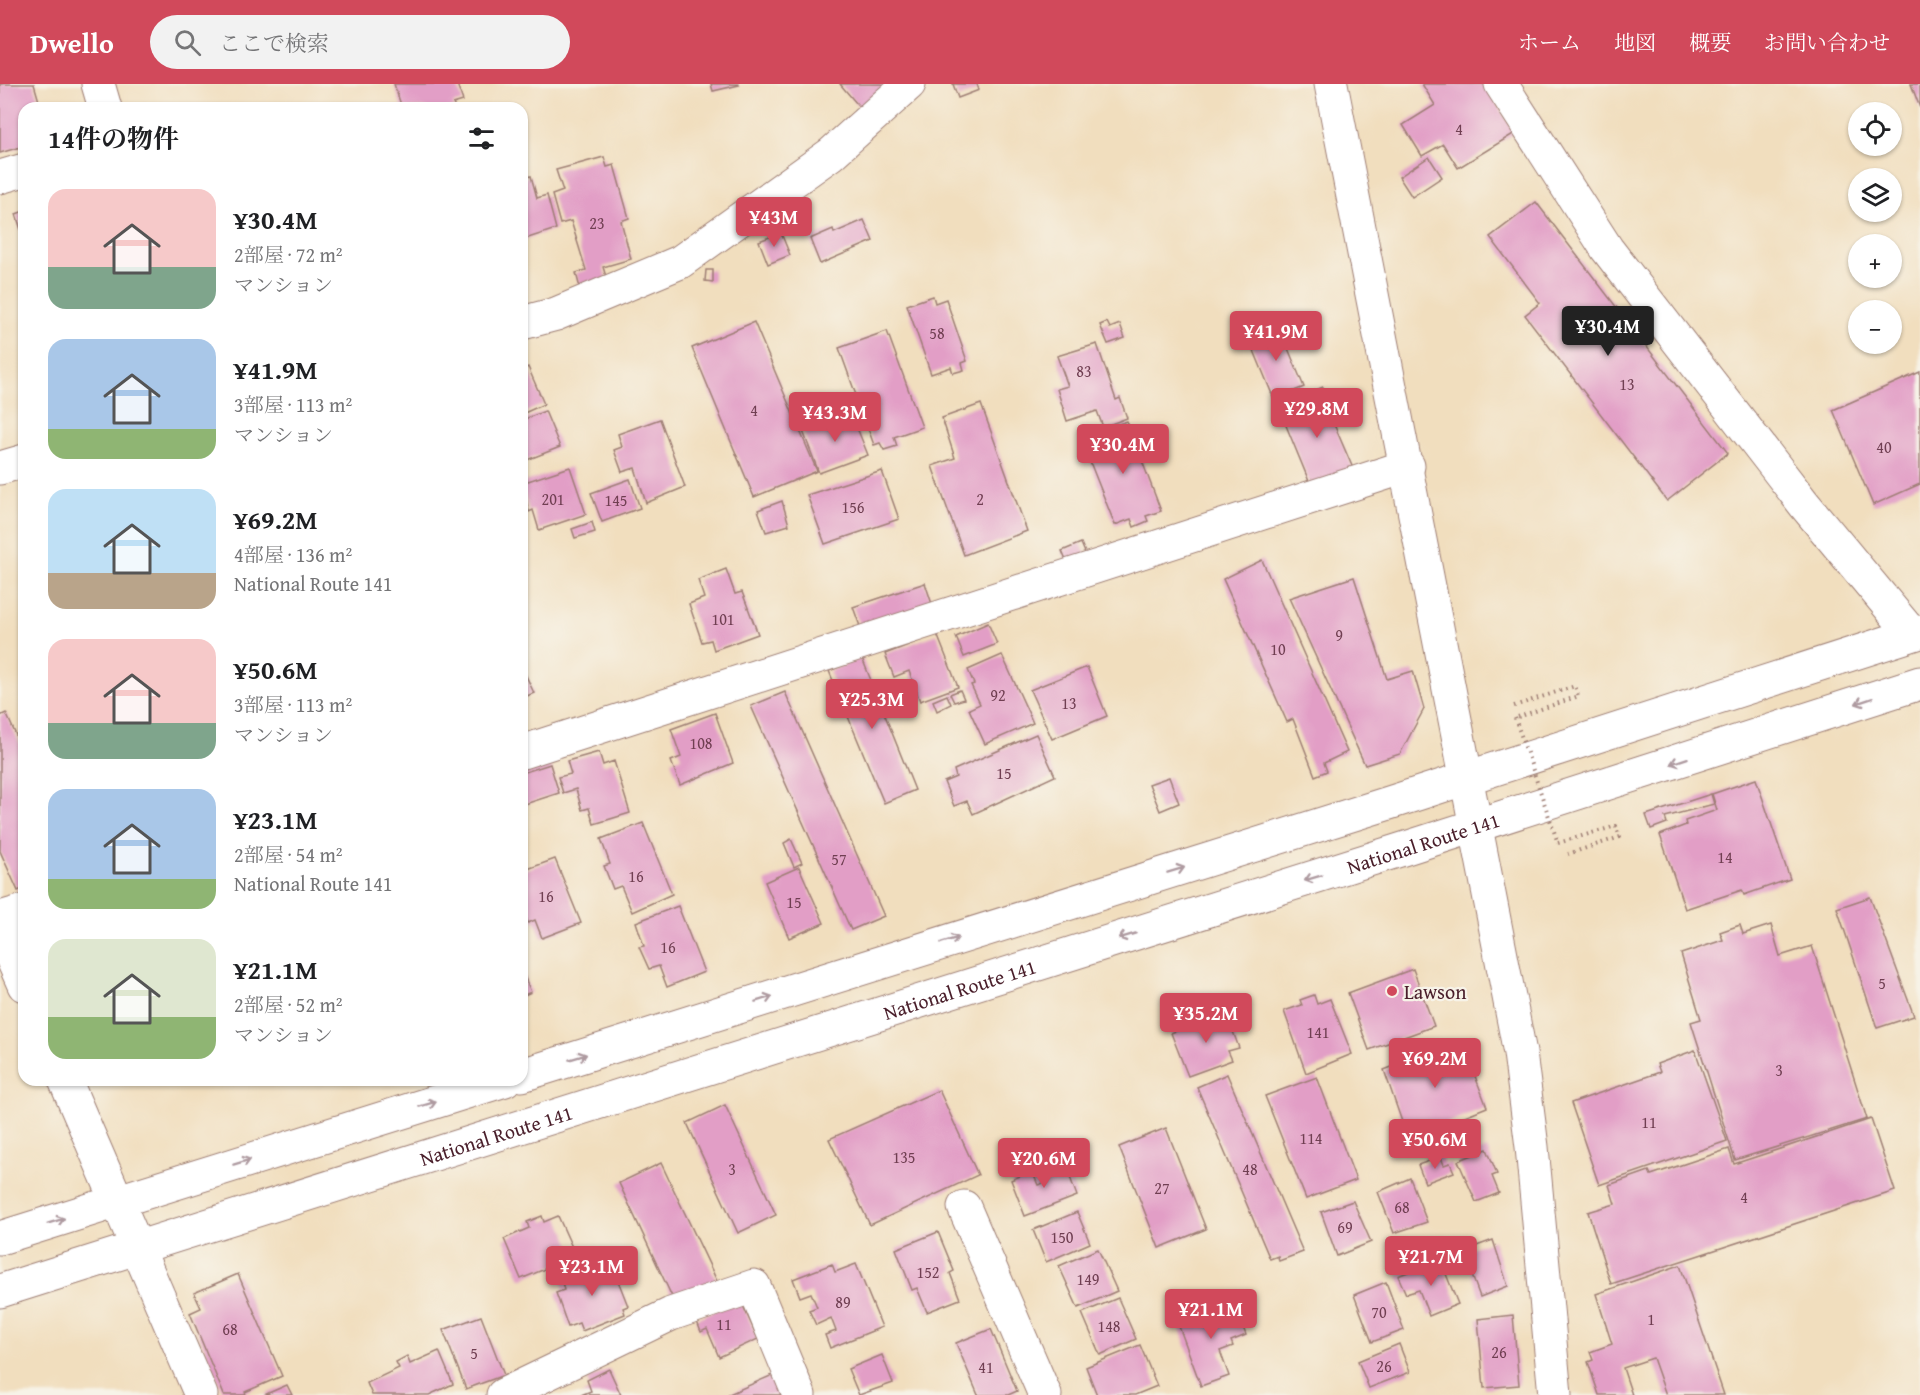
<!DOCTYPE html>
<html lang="ja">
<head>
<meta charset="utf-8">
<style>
  body { margin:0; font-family:"Gentium Book Plus","Noto Serif JP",serif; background:#f2f2f2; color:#202124; height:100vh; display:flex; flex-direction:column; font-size:22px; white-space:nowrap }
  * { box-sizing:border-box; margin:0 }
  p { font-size:20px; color:#757577 }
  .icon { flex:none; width:33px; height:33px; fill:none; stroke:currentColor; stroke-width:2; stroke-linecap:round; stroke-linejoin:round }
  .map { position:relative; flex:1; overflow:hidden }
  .details { position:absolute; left:18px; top:18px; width:510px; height:984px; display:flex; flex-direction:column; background:#fff; border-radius:18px; box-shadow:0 2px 4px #0004 }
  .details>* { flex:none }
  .buttons { position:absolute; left:1848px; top:18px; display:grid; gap:12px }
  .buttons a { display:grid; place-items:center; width:54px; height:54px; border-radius:50%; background:#fff; box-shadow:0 2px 4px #0004; font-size:30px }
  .price { position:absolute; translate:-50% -51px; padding:0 14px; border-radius:6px; background:#d1495b; color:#fff; font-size:20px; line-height:39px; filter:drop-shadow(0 2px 3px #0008) }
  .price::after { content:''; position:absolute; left:50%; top:36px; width:18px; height:14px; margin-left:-9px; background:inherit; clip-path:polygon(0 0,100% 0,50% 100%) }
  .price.active { background:#222; color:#fff }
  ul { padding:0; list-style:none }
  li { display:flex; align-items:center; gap:18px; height:150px; padding:0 30px }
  li span { display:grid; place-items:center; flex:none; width:168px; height:120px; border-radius:18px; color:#555 }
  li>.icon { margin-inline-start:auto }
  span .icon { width:72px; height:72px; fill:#fffc; stroke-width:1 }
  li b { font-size:26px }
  h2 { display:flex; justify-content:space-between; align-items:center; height:72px; padding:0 30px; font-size:26px }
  header { display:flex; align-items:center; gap:36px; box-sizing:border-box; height:84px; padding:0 30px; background:#d1495b; color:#fff }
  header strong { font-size:28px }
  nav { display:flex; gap:33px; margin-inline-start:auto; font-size:21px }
  .search { width:420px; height:54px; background:#f2f2f2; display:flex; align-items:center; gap:15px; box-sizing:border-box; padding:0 21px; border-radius:33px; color:#757577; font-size:22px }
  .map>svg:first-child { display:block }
  .building { fill:#e29ec6 }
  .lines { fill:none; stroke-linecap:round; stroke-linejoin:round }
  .minor-casing { stroke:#9e7e74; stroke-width:35 }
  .highway-casing { stroke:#9e7e74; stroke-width:35 }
  .path { stroke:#9e7e74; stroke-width:4; stroke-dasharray:1.5 4.5; stroke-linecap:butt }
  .minor { stroke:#fff; stroke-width:33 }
  .highway { stroke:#fff; stroke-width:33 }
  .path-bridge { stroke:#9e7e74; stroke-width:4; stroke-dasharray:1.5 4.5; stroke-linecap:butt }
  .oneway { stroke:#ae9aa0 }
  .poi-dot { fill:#d1495b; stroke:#f7f3e8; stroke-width:2 }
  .labels { text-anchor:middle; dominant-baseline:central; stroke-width:4.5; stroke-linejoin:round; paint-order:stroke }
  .number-label { font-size:16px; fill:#703f52 }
  .street-label { font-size:20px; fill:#4a1f2b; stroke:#f7f3e8 }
  .poi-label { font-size:20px; fill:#4a1f2b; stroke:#f7f3e8; text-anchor:start }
</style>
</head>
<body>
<header>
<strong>Dwello</strong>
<div class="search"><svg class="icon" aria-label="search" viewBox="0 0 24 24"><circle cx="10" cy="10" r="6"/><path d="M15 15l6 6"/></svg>ここで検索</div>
<nav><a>ホーム</a><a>地図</a><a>概要</a><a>お問い合わせ</a></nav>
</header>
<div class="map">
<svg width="1920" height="1311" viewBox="0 0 1920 1311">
  <rect width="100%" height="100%" fill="#f7f3e8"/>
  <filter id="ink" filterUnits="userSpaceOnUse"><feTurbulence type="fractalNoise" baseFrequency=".0167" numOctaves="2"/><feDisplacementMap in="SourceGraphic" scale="12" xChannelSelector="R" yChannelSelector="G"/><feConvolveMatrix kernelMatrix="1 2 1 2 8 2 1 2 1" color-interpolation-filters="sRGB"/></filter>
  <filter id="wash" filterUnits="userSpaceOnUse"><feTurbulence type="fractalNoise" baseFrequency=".008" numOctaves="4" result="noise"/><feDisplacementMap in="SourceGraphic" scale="24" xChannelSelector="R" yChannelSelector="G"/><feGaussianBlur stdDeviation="1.35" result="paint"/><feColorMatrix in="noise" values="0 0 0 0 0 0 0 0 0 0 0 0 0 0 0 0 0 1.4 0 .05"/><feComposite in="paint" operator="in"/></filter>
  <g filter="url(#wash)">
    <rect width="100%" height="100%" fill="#f1debe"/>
    <g id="blocks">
      <g class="building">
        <polygon points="0,0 34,0 41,24 24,24 24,62 0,69"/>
        <polygon points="394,0 457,0 463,17 453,20 455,24 402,24"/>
        <polygon points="711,0 738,0 739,1 713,7"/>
        <polygon points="840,0 882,0 886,5 862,26"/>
        <polygon points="953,0 977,0 979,6 958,14"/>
        <polygon points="1422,0 1484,0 1515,49 1458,84 1443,60 1422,72 1403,41 1435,21"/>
        <polygon points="1911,0 1920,0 1920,24"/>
        <polygon points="604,73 607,83 614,81 629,134 621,137 631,175 603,183 607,196 580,204 576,189 586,186 571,137 560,140 552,111 563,107 556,86"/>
        <polygon points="1429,73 1442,93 1412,113 1399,93"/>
        <polygon points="531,92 537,114 547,111 556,145 522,156 522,94"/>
        <polygon points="1536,118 1728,369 1667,417 1525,231 1540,219 1490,153"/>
        <polygon points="24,127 24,155 16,130"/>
        <polygon points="864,136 873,157 820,180 810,155 833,145 834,149"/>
        <polygon points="781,149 790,171 768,180 759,157"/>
        <polygon points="706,186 713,186 713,198 705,197"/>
        <polygon points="933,212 935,219 946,215 967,277 962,279 964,286 953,289 951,283 931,290 907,221"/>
        <polygon points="754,238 817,387 754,413 692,264"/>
        <polygon points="1107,238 1110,244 1120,240 1125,254 1108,260 1100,241"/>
        <polygon points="1278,240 1304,303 1274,315 1248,252"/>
        <polygon points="887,247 922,343 894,353 897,362 884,366 880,359 874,361 839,264"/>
        <polygon points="1097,260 1116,316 1120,314 1127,334 1103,343 1097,327 1067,337 1057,305 1068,302 1057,272"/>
        <polygon points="528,283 544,320 522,330 522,286"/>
        <polygon points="1920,288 1920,400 1873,421 1833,326"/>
        <polygon points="1323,303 1337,336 1333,338 1355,389 1313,407 1278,322"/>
        <polygon points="981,320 1027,447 964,471 932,382 955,374 942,334"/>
        <polygon points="545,327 560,363 522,378 522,336"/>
        <polygon points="851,329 868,371 819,389 803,347"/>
        <polygon points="660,335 685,403 646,419 635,384 622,388 614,366 622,363 618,350"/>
        <polygon points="1127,337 1161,427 1146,432 1148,437 1134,443 1131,435 1115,441 1090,378 1096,376 1088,351"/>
        <polygon points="570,383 586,430 539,446 533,426 529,428 522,399"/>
        <polygon points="882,387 899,435 825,460 807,411"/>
        <polygon points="630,395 640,424 602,438 591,409"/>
        <polygon points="782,417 789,441 766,448 758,426"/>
        <polygon points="592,438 595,448 575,454 572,445"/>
        <polygon points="1081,459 1086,471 1067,479 1062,467"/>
        <polygon points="1262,476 1347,668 1324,679 1327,687 1315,692 1293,635 1287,638 1223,495"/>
        <polygon points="726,485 735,510 742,508 758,550 714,566 711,556 702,558 689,520 704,514 698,496"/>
        <polygon points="1354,493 1387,595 1413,587 1424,625 1400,670 1365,681 1289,514"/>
        <polygon points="925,499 932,520 861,545 853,523"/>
        <polygon points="988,539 997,560 964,573 956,553"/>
        <polygon points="937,550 958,603 920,617 909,587 894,593 885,570"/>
        <polygon points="1002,571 1033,639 985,660 969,625 980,620 971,601 974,600 968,586"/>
        <polygon points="862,574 915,706 884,719 829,587"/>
        <polygon points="522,583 534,609 522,614"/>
        <polygon points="1087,583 1107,632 1052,655 1030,606"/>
        <polygon points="960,606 964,615 954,618 950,610"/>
        <polygon points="785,608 884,832 851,846 751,622"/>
        <polygon points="947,611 951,620 937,627 933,617"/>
        <polygon points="6,629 24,669 24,804 18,807 0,767 0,632"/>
        <polygon points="715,629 733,679 680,701 671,677 681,673 671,645"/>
        <polygon points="1036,650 1055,692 973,730 967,717 954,722 944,698 956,693 954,686"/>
        <polygon points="599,668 603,681 614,677 630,729 594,740 589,724 582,726 576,705 563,709 558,693 571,690 567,677"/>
        <polygon points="550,680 559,709 522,721 522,689"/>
        <polygon points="1169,693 1179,719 1160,727 1149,700"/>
        <polygon points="1756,695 1790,795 1744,811 1742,806 1685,825 1660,751 1686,741 1685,737 1717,726 1712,710"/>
        <polygon points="1711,710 1714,720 1665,733 1667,739 1651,745 1646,731"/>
        <polygon points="643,739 672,810 632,828 621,802 613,805 604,782 610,780 601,755"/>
        <polygon points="791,755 802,779 794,783 784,759"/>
        <polygon points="555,775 581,839 542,854 535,836 528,839 522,823 524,815 522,787"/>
        <polygon points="799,783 824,839 789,854 765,798"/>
        <polygon points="1870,813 1914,932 1877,944 1837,824"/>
        <polygon points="678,822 704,888 667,903 659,882 649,885 639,863 644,862 636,838"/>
        <polygon points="1740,841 1743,850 1771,841 1780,872 1812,862 1867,1035 1735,1076 1691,938 1701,935 1681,870 1723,856 1720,848"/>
        <polygon points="1413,885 1434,942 1369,966 1348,909"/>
        <polygon points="522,887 531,908 522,912"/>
        <polygon points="1314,911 1317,920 1330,915 1352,970 1306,989 1284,927 1302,921 1300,916"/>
        <polygon points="1226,928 1239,964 1228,967 1232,976 1188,992 1171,949"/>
        <polygon points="1461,956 1487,1023 1408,1055 1384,986"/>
        <polygon points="1695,966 1727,1057 1599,1101 1571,1019 1660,988 1657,980"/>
        <polygon points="1227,990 1303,1168 1279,1177 1278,1172 1270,1175 1197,1003"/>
        <polygon points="1317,993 1356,1096 1306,1115 1265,1012"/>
        <polygon points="939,1006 978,1091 870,1141 829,1055"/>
        <polygon points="725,1021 776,1131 738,1149 687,1039"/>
        <polygon points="1871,1035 1895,1107 1611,1200 1588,1128 1615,1120 1609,1101 1649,1087 1651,1091 1729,1065 1734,1080"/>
        <polygon points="1166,1044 1206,1145 1159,1164 1119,1063"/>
        <polygon points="1487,1065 1497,1090 1492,1092 1499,1109 1476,1118 1458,1077"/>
        <polygon points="1441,1073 1444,1081 1450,1079 1454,1088 1425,1099 1418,1081"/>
        <polygon points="1064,1077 1077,1112 1025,1132 1011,1096 1032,1087 1038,1101 1049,1097 1045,1085"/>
        <polygon points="661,1079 717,1197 674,1217 619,1099"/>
        <polygon points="1410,1094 1427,1138 1394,1149 1378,1108"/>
        <polygon points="1353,1117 1371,1158 1337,1172 1321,1128"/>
        <polygon points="1077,1128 1090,1159 1046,1178 1033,1146"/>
        <polygon points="542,1132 544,1138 558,1132 576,1172 521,1195 504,1155 529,1144 527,1138"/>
        <polygon points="938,1148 954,1187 950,1189 960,1215 927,1228 917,1204 912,1206 896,1165"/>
        <polygon points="1493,1156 1508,1202 1480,1213 1463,1167"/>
        <polygon points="1098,1165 1117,1207 1078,1224 1059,1182"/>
        <polygon points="1440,1175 1458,1220 1429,1232 1419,1206 1406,1210 1398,1192"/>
        <polygon points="610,1176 628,1222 623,1224 625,1230 582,1247 579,1239 568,1243 556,1209 564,1206 561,1194"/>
        <polygon points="832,1180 835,1188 856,1180 882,1243 830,1264 825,1251 836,1247 831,1234 816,1241 809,1226 817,1223 811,1209 800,1213 793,1195"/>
        <polygon points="1680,1181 1724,1311 1666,1311 1653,1274 1623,1284 1632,1311 1599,1311 1588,1278 1593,1276 1590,1268 1612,1260 1596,1210"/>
        <polygon points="238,1190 282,1292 245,1308 246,1311 224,1311 190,1229 201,1224 194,1209"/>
        <polygon points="1386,1198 1404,1246 1372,1258 1354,1211"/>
        <polygon points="1118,1214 1136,1255 1100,1271 1082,1229"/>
        <polygon points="740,1215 758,1255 719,1273 707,1245 701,1248 696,1235"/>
        <polygon points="1233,1217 1246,1251 1231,1257 1233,1262 1220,1267 1229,1292 1201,1302 1177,1237"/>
        <polygon points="1513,1231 1519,1301 1484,1304 1478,1235"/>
        <polygon points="481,1232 504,1291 466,1305 443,1246"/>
        <polygon points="991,1245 1017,1307 1008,1311 978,1311 956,1259"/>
        <polygon points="1399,1260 1410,1288 1369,1304 1358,1277"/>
        <polygon points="1140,1261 1157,1302 1135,1311 1097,1311 1086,1283"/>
        <polygon points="439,1267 453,1300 429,1311 372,1311 367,1299 399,1284 396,1278 407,1272 410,1280"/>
        <polygon points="882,1271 893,1299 859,1311 848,1285"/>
        <polygon points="609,1285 621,1311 581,1311 591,1307 587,1296"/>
        <polygon points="775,1290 783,1311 727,1311"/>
        <polygon points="287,1301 292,1311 264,1311"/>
      </g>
    </g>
  </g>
  <g filter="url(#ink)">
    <use href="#blocks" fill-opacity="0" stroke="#9e7e74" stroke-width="1.5"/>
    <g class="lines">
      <g class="minor-casing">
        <g id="minor">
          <polyline points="98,0 105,24"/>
          <polyline points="1331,0 1520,969 1532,1063 1555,1311"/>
          <polyline points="1501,0 1607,165 1804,420 1912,550"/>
          <polyline points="0,93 24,86"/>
          <polyline points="522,239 556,230 680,178 831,70 909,0"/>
          <polyline points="0,384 24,377"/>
          <polyline points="522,668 1408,382"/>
          <polyline points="0,834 24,827"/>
          <polyline points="0,846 24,901"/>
          <polyline points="65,996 201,1311"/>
          <polyline points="964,1123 1045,1311"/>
          <polyline points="503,1311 671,1230 754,1202 799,1311"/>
        </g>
      </g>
      <g class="highway-casing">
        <g id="highway">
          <polyline points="522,991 1389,719 1920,548"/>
          <polyline points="0,1154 505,996"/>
          <path id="s1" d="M 0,1207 L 1403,765 L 1920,599"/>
        </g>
      </g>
      <g class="path">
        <polyline points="1514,622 1575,602 1579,612 1515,634"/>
        <polyline points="1558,759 1616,742 1620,753 1568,770"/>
      </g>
      <use href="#minor" class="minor"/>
      <use href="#highway" class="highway"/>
      <polyline class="path-bridge" points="1515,634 1558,759"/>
    </g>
    <defs><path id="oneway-shaft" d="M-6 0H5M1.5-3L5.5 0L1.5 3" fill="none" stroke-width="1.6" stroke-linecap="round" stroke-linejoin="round" transform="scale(1.5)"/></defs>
    <g class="oneway">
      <use href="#oneway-shaft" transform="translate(1864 617) rotate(162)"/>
      <use href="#oneway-shaft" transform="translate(1679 677) rotate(162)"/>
      <use href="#oneway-shaft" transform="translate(1176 786) rotate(-17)"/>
      <use href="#oneway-shaft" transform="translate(1313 794) rotate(163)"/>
      <use href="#oneway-shaft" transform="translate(1127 852) rotate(163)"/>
      <use href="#oneway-shaft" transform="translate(950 856) rotate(-17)"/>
      <use href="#oneway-shaft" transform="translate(764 915) rotate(-17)"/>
      <use href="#oneway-shaft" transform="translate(578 973) rotate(-17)"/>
      <use href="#oneway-shaft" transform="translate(428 1020) rotate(-17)"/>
      <use href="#oneway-shaft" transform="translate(242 1078) rotate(-17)"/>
      <use href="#oneway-shaft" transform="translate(56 1137) rotate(-17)"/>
    </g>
  </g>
  <circle class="poi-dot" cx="1392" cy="907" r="6"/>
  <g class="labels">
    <g class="number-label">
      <text x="1459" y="45">4</text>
      <text x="597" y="139">23</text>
      <text x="937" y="249">58</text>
      <text x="1084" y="287">83</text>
      <text x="1627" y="300">13</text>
      <text x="754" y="326">4</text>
      <text x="1884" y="363">40</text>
      <text x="553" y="415">201</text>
      <text x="980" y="415">2</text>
      <text x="616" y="416">145</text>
      <text x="853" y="423">156</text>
      <text x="723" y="535">101</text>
      <text x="1339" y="551">9</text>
      <text x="1278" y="565">10</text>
      <text x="998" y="611">92</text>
      <text x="1069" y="619">13</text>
      <text x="701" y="659">108</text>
      <text x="1004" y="689">15</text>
      <text x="1725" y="773">14</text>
      <text x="839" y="775">57</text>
      <text x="636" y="792">16</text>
      <text x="546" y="812">16</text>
      <text x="794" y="818">15</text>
      <text x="668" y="863">16</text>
      <text x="1882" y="899">5</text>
      <text x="1318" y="948">141</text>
      <text x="1779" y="986">3</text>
      <text x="1649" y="1038">11</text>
      <text x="1311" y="1054">114</text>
      <text x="904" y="1073">135</text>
      <text x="732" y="1085">3</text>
      <text x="1250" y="1085">48</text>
      <text x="1162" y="1104">27</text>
      <text x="1744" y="1113">4</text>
      <text x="1402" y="1123">68</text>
      <text x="1345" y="1143">69</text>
      <text x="1062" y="1153">150</text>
      <text x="928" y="1188">152</text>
      <text x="1088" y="1195">149</text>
      <text x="843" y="1218">89</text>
      <text x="1379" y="1228">70</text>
      <text x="1651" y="1235">1</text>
      <text x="724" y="1240">11</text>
      <text x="1109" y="1242">148</text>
      <text x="230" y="1245">68</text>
      <text x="1499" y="1268">26</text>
      <text x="474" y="1269">5</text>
      <text x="1384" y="1282">26</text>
      <text x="986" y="1283">41</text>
    </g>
    <g class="street-label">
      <text stroke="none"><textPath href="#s1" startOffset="1492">National Route 141</textPath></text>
      <text stroke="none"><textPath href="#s1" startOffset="1006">National Route 141</textPath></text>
      <text stroke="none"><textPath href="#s1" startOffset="520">National Route 141</textPath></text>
    </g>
    <g class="poi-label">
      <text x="1404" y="907">Lawson</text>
    </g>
  </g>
</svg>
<div class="buttons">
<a><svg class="icon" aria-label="locate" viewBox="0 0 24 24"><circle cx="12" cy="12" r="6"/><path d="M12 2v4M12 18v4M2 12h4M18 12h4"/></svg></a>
<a><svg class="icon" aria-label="layers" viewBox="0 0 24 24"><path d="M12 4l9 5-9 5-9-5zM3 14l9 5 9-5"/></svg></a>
<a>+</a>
<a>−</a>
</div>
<b class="price" style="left:774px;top:164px">¥43M</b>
<b class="price active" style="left:1608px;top:273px">¥30.4M</b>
<b class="price" style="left:1276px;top:278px">¥41.9M</b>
<b class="price" style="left:1317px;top:355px">¥29.8M</b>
<b class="price" style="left:835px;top:359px">¥43.3M</b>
<b class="price" style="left:1123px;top:391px">¥30.4M</b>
<b class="price" style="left:872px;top:646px">¥25.3M</b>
<b class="price" style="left:1206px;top:960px">¥35.2M</b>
<b class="price" style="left:1435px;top:1005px">¥69.2M</b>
<b class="price" style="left:1435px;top:1086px">¥50.6M</b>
<b class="price" style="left:1044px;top:1105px">¥20.6M</b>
<b class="price" style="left:1431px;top:1203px">¥21.7M</b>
<b class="price" style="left:592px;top:1213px">¥23.1M</b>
<b class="price" style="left:1211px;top:1256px">¥21.1M</b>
<section class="details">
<h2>14件の物件<svg class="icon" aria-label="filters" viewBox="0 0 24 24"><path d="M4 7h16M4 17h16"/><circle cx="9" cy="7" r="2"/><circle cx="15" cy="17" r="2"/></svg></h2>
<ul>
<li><span style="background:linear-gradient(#f6c9c9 65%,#7fa58c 0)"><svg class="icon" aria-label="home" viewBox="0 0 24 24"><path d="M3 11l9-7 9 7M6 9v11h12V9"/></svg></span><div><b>¥30.4M</b><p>2部屋 · 72 m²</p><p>マンション</p></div></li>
<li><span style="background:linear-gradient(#a9c7e8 75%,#8fb573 0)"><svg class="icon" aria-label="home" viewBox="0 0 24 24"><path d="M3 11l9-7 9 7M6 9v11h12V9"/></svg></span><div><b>¥41.9M</b><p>3部屋 · 113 m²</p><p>マンション</p></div></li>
<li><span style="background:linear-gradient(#bfe0f5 70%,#b9a48a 0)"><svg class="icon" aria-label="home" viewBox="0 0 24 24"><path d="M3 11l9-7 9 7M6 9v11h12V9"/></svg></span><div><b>¥69.2M</b><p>4部屋 · 136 m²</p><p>National Route 141</p></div></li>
<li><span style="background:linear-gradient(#f6c9c9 70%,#7fa58c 0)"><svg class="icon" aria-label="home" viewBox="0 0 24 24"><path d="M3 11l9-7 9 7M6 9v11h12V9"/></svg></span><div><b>¥50.6M</b><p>3部屋 · 113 m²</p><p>マンション</p></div></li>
<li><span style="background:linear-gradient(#a9c7e8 75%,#8fb573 0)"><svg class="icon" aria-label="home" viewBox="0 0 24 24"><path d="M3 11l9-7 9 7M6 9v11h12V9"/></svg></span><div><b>¥23.1M</b><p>2部屋 · 54 m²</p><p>National Route 141</p></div></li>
<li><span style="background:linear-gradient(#dfe7d0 65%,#8fb573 0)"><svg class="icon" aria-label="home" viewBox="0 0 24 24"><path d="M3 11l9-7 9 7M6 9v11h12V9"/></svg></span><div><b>¥21.1M</b><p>2部屋 · 52 m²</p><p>マンション</p></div></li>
</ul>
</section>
</div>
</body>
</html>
